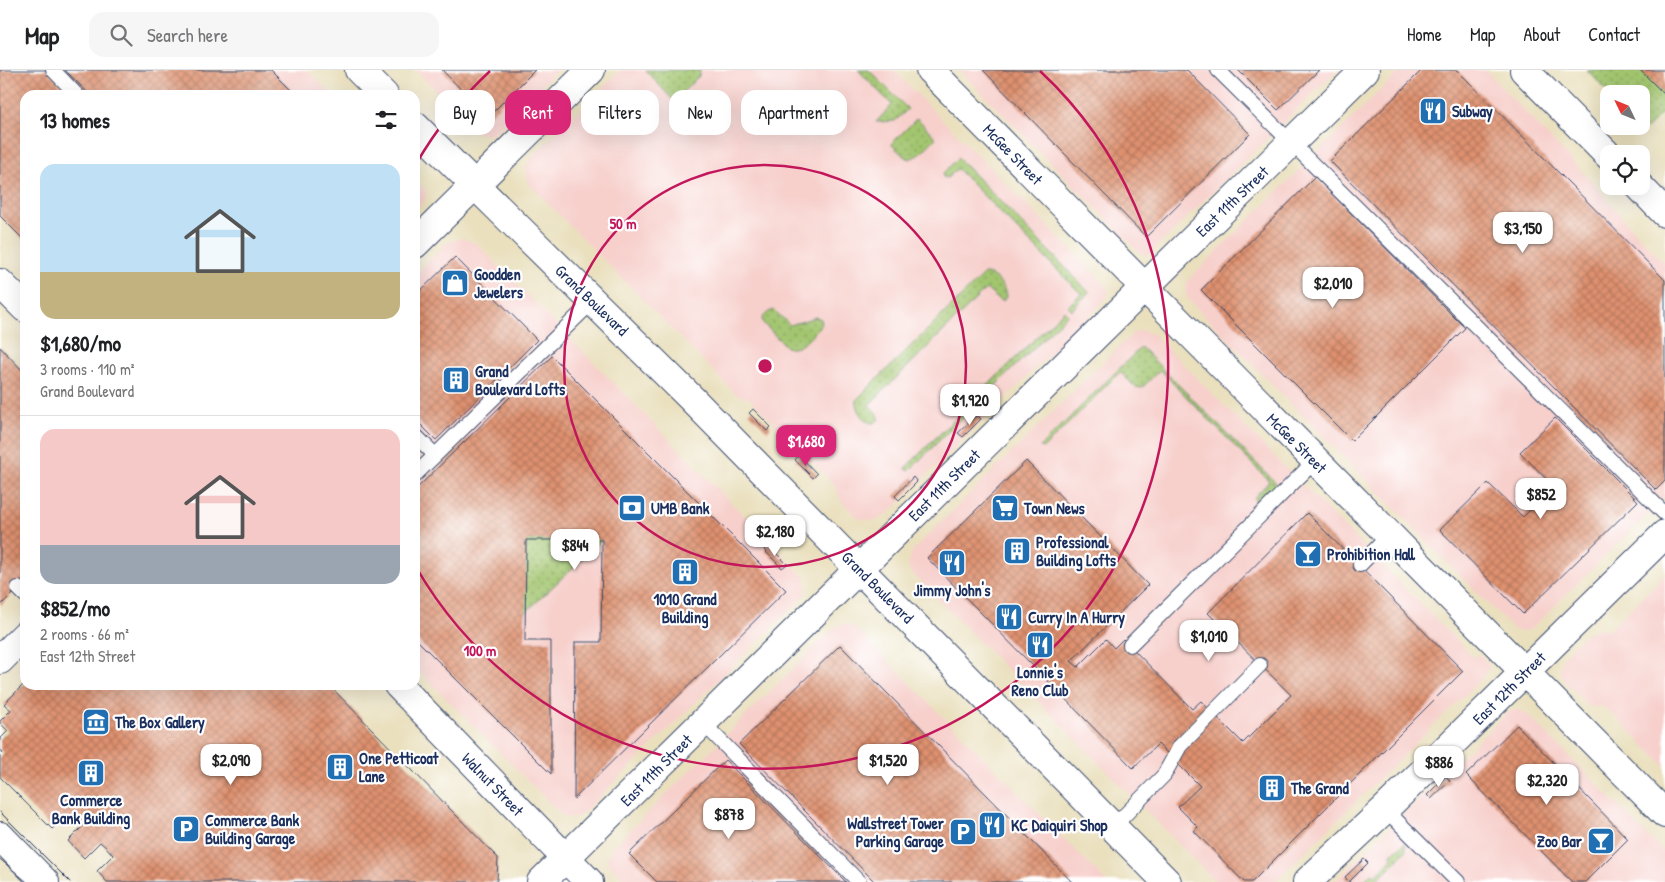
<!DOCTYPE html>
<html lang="en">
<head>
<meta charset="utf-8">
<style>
  body { margin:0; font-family:"Patrick Hand",sans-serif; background:#f6f6f6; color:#202124; height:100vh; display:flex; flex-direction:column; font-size:19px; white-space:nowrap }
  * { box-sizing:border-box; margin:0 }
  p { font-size:16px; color:#757577 }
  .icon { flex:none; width:28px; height:28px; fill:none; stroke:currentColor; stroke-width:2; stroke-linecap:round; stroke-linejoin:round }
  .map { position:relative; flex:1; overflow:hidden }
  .side { position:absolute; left:20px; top:20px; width:400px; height:600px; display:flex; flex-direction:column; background:#fff; border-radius:15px; box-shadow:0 5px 20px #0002 }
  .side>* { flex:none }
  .banner { position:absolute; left:435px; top:20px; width:475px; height:45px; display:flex; gap:10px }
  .needle { width:32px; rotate:313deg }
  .buttons { position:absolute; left:1600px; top:15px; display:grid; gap:10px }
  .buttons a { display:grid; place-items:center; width:50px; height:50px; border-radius:10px; background:#fff; box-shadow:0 5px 20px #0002; font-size:25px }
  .price { position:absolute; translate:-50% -42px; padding:0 11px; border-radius:10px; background:#fff; color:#222; font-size:16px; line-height:32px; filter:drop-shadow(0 1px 2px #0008) }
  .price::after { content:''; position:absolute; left:50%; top:30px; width:15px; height:11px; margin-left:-8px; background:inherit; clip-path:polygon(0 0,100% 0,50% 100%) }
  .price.on { background:#db2777; color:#fff }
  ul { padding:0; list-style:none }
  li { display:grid; align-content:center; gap:10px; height:265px; padding:0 20px }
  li+li { border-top:1px solid #e0e0e0 }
  li span { display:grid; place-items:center; height:155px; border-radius:15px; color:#555 }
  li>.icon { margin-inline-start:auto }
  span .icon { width:90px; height:90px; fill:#fffc; stroke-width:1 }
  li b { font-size:21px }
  h2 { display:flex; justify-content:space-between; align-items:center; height:60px; padding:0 20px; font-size:21px }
  .tag { padding:0 18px; border-radius:15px; background:#fff; box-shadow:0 5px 20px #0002; font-size:18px; line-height:45px }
  .tag.on { background:#db2777; color:#fff }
  header { display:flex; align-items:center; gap:30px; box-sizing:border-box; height:70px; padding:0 25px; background:#fff; border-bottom:1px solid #e0e0e0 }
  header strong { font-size:24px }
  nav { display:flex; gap:28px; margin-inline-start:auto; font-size:18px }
  .search { width:350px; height:45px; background:#f6f6f6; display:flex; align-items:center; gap:12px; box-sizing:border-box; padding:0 18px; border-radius:15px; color:#757577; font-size:19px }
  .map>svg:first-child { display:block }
  .built { fill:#f7d0cc }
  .grass { fill:url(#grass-dots); stroke:#5e7a66 }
  .building { fill:url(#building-cross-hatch) }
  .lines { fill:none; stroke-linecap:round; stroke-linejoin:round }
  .lane-casing { stroke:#3a4a6c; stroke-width:16 }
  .street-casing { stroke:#3a4a6c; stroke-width:30 }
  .secondary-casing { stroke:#3a4a6c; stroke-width:30 }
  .lane { stroke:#fff; stroke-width:14 }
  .street { stroke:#fff; stroke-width:28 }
  .secondary { stroke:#fff; stroke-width:28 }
  .tram { stroke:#1b2f5e; stroke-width:1 }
  .ring { fill:none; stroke:#c2185b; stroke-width:2.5 }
  .labels { text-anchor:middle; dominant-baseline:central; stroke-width:4.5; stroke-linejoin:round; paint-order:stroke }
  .poi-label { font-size:16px; font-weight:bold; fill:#1b2f5e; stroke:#fff; text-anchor:start }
  .street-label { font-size:16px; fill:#1b2f5e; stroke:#fff }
  .centre { fill:#c2185b; stroke:#fff; stroke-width:2.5 }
  .ring-label { font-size:15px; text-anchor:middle; font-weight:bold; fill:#c2185b; stroke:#fff; stroke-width:4.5; stroke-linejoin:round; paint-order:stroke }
</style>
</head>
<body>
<header>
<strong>Map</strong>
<div class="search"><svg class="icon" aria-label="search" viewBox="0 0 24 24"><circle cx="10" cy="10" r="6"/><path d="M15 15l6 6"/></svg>Search here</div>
<nav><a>Home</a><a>Map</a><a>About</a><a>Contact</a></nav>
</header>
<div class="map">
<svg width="1665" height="812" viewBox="0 0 1665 812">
  <defs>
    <pattern id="grass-dots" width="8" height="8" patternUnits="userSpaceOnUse" patternTransform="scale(1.25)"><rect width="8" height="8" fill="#a2c56e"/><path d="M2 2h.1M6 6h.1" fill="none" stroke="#83a05e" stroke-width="1.8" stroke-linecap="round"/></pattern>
    <pattern id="building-cross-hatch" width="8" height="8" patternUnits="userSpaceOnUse" patternTransform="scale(1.25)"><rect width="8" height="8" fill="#df916e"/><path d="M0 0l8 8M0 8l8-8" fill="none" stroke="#b4775e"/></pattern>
  </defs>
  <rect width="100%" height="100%" fill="#fff"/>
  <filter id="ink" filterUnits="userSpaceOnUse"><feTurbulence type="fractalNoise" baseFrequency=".02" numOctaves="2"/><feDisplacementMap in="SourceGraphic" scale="10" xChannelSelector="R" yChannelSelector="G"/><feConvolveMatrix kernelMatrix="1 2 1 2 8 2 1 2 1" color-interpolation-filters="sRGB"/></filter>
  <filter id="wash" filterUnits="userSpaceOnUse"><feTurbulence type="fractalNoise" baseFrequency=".0096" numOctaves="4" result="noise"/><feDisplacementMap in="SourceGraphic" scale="20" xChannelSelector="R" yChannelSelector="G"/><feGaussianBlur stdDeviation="1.12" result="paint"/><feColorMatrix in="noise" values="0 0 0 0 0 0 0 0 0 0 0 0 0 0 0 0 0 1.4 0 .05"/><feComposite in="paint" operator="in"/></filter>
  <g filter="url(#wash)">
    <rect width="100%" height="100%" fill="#eae0be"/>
    <g class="built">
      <polygon points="50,0 307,0 332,25 74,25"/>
      <polygon points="416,0 557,0 498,60 491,65 486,65 476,62"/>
      <polygon points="621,0 893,0 1103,212 1108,220 1108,225 1101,234 884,447 872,451 858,448 841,431 835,415 750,329 736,324 527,112 526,97 530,89"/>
      <polygon points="959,0 1337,0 1151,183 1146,185 1138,181"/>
      <polygon points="1401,0 1485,0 1593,113 1632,159 1665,194 1665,427 1531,559 1526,561 1516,561 1511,557 1189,230 1185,223 1186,215 1189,209"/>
      <polygon points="415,109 425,120 426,125 424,131 415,143"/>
      <polygon points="461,168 475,173 480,177 806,509 806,523 802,528 581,745 572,748 564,747 558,741 415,597 415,205 447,173"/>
      <polygon points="1141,260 1154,265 1473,587 1480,585 1489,594 1488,600 1483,607 1274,812 1216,812 909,500 908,491 913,480 1133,263"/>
      <polygon points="1665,505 1665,696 1606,638 1603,636 1592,637 1588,636 1565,612 1560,602 1563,586 1586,563 1600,558 1603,558 1607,562"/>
      <polygon points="846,554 853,556 1107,812 627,812 609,794 607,789 608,785 614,776 832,560 839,555"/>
      <polygon points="1513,640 1519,640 1528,645 1665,783 1665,812 1334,812 1508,642"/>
    </g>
    <g class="grass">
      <polygon points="647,0 700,0 699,6 674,31 646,1"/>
      <polygon points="858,0 869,0 908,39 895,51 876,52 892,35"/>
      <polygon points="1587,0 1640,0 1665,25 1665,40 1645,60 1641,56 1641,24 1610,24"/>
      <polygon points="917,48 936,68 920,84 910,89 905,87 891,74"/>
      <polygon points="958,88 1089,222 1072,240 1068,236 1081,224 957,99 947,108 943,107 943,103"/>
      <path d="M 984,204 C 995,203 1006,217 1006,227 L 1003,231 L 999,230 L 986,219 L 869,335 L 878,344 L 879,349 C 869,362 855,340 857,329 Z"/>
      <path d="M 774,240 L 790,255 L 816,247 L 821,249 L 822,253 C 814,264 800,283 786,277 L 763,253 L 762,249 C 765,244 769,241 774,240 Z"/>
      <polygon points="1064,240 1068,244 979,332 975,328"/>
      <polygon points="1141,277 1280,417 1262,434 1255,430 1254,428 1269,411 1160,300 1142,318 1135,317 1120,302 1044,378 1040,377"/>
      <polygon points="971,333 974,336 909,401 905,398"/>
      <polygon points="526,470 602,470 525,543"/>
      <polygon points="1405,773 1406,781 1375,812 1363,812 1371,803 1376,805 1392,788 1391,784"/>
    </g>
    <g id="blocks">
      <g class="building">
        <polygon points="0,0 47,0 71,25 25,25 25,171 0,146"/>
        <polygon points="65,0 271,0 296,25 90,25"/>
        <polygon points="442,0 535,0 488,47"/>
        <polygon points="983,0 1187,0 1250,64 1146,167"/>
        <polygon points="1238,0 1319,0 1278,40"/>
        <polygon points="1422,0 1457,0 1665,210 1665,411 1656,420 1330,91"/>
        <polygon points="1640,0 1665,0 1665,25"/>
        <polygon points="1315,107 1465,258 1352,371 1201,220"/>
        <polygon points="455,187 537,270 436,370 415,349 415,226"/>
        <polygon points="0,277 25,303 25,511 0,536"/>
        <polygon points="552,286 786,520 574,729 575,572 601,572 602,470 526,470 525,571 551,571 551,704 415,568 415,420"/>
        <polygon points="753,339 771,357 767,361 749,343"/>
        <polygon points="977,345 981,349 963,367 958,363"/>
        <polygon points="1555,348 1638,431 1523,544 1440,460 1488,413 1523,447 1554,417 1520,382"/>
        <polygon points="799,385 817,404 813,408 795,390"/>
        <polygon points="1026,391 1148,515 1071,591 1078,597 1106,569 1114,578 1123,569 1192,639 1201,631 1243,673 1291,625 1208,543 1307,443 1463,601 1252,812 1244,812 1194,761 1198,757 1178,737 1200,716 1158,674 1133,698 927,488"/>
        <polygon points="913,407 917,412 899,430 895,426"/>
        <polygon points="768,475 787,494 782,498 764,480"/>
        <polygon points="840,575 987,725 1072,812 875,812 739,674"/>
        <polygon points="25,613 25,615 329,615 498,788 497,810 495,812 107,812 97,801 113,785 107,778 100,772 84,788 68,771 85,754 79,748 74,754 66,746 52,759 0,707 0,686 3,683 0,679 0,669 8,661 0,653 0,651 11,640 4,634"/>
        <polygon points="1517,655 1628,769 1585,812 1572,812 1466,705"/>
        <polygon points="725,690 846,812 657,812 629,784"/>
        <polygon points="1446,706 1450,711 1431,729 1427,725"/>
        <polygon points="1364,789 1368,793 1349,812 1345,807"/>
      </g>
    </g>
  </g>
  <g filter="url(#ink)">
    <use href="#blocks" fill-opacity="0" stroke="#3a4a6c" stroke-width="1"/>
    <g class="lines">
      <g class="lane-casing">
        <g id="lane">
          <polyline points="53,0 77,25"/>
          <polyline points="1218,0 1665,444"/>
          <polyline points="415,365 435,385"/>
          <polyline points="415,405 593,231"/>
          <polyline points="1360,495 1389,465"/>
          <polyline points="18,518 25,525"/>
          <polyline points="1130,575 1315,391"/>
          <polyline points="703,653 859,812"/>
          <polyline points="1385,739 1458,812"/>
          <polyline points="1113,757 1164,705 1180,676 1260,595"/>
        </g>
      </g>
      <g class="street-casing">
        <polyline id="street" points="930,0 1665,744"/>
      </g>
      <g class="secondary-casing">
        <g id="secondary">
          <polyline points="359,0 384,25"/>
          <polyline points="1524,0 1609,86"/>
          <polyline points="415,56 690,327 1167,812"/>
          <polyline points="1639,116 1665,143"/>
          <polyline points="415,174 591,0"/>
          <polyline points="0,213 25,238"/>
          <polyline points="0,590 25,565"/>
          <polyline points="398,615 589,812"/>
          <polyline points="0,766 45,812"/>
          <polyline points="541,812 1365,0"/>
          <polyline points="1307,812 1385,739 1665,464"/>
        </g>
      </g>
      <use href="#lane" class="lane"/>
      <use href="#street" class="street"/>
      <use href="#secondary" class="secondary"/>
      <g class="tram">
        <polyline points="0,742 70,812"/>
        <polyline points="0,789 27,812"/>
      </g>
    </g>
  </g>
  <g class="ring">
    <circle cx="765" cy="296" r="201"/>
    <path d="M416 94A403 403 0 0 1 490 1M1040 1A403 403 0 1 1 416 497"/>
  </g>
  <defs>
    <g id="restaurant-square" transform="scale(1.4375)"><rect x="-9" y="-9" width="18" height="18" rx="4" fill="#1f6fb2" stroke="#fff"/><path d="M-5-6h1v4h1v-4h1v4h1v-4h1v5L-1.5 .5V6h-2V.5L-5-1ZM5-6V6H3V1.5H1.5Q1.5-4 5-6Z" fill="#fff"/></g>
    <g id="shop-square" transform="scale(1.4375)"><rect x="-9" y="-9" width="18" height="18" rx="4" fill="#1f6fb2" stroke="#fff"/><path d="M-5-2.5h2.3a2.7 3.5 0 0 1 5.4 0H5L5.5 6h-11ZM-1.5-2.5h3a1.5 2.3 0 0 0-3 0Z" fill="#fff"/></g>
    <g id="building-square" transform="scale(1.4375)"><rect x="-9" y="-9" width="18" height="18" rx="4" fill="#1f6fb2" stroke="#fff"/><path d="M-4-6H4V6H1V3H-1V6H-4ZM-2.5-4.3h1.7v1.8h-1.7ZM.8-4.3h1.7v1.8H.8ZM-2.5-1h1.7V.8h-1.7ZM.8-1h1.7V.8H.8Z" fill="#fff"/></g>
    <g id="bank-square" transform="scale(1.4375)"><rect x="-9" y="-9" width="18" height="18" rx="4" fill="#1f6fb2" stroke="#fff"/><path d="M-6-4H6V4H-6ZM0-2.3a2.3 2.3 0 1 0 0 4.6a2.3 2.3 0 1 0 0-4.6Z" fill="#fff"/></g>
    <g id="supermarket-square" transform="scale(1.4375)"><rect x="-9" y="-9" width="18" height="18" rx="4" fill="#1f6fb2" stroke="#fff"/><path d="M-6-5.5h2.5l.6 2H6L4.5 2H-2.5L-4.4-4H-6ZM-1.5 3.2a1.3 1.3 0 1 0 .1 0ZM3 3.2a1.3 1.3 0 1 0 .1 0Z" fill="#fff"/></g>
    <g id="bar-square" transform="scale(1.4375)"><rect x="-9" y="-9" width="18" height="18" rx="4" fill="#1f6fb2" stroke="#fff"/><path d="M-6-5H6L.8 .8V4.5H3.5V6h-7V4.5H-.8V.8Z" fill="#fff"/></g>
    <g id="museum-square" transform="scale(1.4375)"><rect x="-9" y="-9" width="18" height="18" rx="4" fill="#1f6fb2" stroke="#fff"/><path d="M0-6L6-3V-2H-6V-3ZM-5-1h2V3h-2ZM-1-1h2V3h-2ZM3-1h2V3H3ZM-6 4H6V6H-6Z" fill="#fff"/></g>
    <g id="parking-square" transform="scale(1.4375)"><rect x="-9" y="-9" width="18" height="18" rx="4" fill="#1f6fb2" stroke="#fff"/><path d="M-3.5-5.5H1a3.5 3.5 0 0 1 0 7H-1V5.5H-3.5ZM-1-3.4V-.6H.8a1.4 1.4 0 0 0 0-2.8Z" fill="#fff"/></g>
  </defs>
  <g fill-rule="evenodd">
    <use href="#restaurant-square" x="1433" y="41"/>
    <use href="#shop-square" x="455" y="213"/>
    <use href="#building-square" x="456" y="310"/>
    <use href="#bank-square" x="632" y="438"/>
    <use href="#supermarket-square" x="1005" y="438"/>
    <use href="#building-square" x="1017" y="481"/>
    <use href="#bar-square" x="1308" y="484"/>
    <use href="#restaurant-square" x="952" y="493"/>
    <use href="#building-square" x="685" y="502"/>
    <use href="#restaurant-square" x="1009" y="547"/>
    <use href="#restaurant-square" x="1040" y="575"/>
    <use href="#museum-square" x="96" y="652"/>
    <use href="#building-square" x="340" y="697"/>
    <use href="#building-square" x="91" y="703"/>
    <use href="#building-square" x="1272" y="718"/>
    <use href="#restaurant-square" x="992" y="755"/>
    <use href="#parking-square" x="186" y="759"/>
    <use href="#parking-square" x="963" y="762"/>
    <use href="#bar-square" x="1601" y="771"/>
  </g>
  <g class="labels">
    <g class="poi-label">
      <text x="1452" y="41">Subway</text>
      <text x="474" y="204">Goodden<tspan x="474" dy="18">Jewelers</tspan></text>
      <text x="475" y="301">Grand<tspan x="475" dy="18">Boulevard Lofts</tspan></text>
      <text x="651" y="438">UMB Bank</text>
      <text x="1024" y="438">Town News</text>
      <text x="1036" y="472">Professional<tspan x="1036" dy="18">Building Lofts</tspan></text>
      <text x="1327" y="484">Prohibition Hall</text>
      <text x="952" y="520" text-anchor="middle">Jimmy John's</text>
      <text x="685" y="529" text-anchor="middle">1010 Grand<tspan x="685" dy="18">Building</tspan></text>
      <text x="1028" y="547">Curry In A Hurry</text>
      <text x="1040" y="602" text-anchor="middle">Lonnie's<tspan x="1040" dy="18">Reno Club</tspan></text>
      <text x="115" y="652">The Box Gallery</text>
      <text x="359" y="688">One Petticoat<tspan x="359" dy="18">Lane</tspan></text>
      <text x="1291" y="718">The Grand</text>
      <text x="91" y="730" text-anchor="middle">Commerce<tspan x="91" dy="18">Bank Building</tspan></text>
      <text x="205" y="750">Commerce Bank<tspan x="205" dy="18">Building Garage</tspan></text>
      <text x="944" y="753" text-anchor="end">Wallstreet Tower<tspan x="944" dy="18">Parking Garage</tspan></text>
      <text x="1011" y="755">KC Daiquiri Shop</text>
      <text x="1582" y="771" text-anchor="end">Zoo Bar</text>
    </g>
    <g class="street-label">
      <text transform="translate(1013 84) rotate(46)">McGee Street</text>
      <text transform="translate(1232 131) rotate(-44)">East 11th Street</text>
      <text transform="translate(592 230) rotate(44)">Grand Boulevard</text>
      <text transform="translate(1297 373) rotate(45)">McGee Street</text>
      <text transform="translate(944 415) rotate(-45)">East 11th Street</text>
      <text transform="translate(878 517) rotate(45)">Grand Boulevard</text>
      <text transform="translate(1509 618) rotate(-45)">East 12th Street</text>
      <text transform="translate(656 700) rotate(-45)">East 11th Street</text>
      <text transform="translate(493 714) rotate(46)">Walnut Street</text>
    </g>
  </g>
  <circle cx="765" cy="296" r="8" class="centre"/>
  <g class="ring-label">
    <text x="623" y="159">50 m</text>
    <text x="480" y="586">100 m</text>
  </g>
</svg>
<div class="buttons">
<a><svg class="needle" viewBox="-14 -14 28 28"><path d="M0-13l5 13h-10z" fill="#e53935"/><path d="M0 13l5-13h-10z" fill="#757577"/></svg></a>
<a><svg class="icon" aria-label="locate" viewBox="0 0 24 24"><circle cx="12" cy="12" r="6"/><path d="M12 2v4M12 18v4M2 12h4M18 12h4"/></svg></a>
</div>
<b class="price" style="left:1523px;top:184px">$3,150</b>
<b class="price" style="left:1333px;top:239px">$2,010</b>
<b class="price" style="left:970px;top:356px">$1,920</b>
<b class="price on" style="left:806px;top:397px">$1,680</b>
<b class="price" style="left:1541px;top:450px">$852</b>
<b class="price" style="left:775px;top:487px">$2,180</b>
<b class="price" style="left:575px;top:501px">$844</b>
<b class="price" style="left:1209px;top:592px">$1,010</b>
<b class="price" style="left:231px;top:716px">$2,090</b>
<b class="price" style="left:888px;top:716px">$1,520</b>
<b class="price" style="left:1439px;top:718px">$886</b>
<b class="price" style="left:1547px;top:736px">$2,320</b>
<b class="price" style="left:729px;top:770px">$878</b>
<div class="banner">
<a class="tag">Buy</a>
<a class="tag on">Rent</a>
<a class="tag">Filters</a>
<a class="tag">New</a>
<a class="tag">Apartment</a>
</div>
<section class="side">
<h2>13 homes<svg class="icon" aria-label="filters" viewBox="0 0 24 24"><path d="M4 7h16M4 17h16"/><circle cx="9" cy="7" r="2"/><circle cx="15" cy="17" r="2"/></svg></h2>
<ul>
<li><span style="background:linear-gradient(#bfe0f5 70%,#c2b280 0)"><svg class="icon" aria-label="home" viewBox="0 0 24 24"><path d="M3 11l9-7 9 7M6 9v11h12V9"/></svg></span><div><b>$1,680/mo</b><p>3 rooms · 110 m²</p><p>Grand Boulevard</p></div></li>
<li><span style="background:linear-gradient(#f6c9c9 75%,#9aa5b1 0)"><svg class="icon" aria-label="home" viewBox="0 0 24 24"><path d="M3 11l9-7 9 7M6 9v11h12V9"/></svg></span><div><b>$852/mo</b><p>2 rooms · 66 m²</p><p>East 12th Street</p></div></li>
</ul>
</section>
</div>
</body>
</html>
